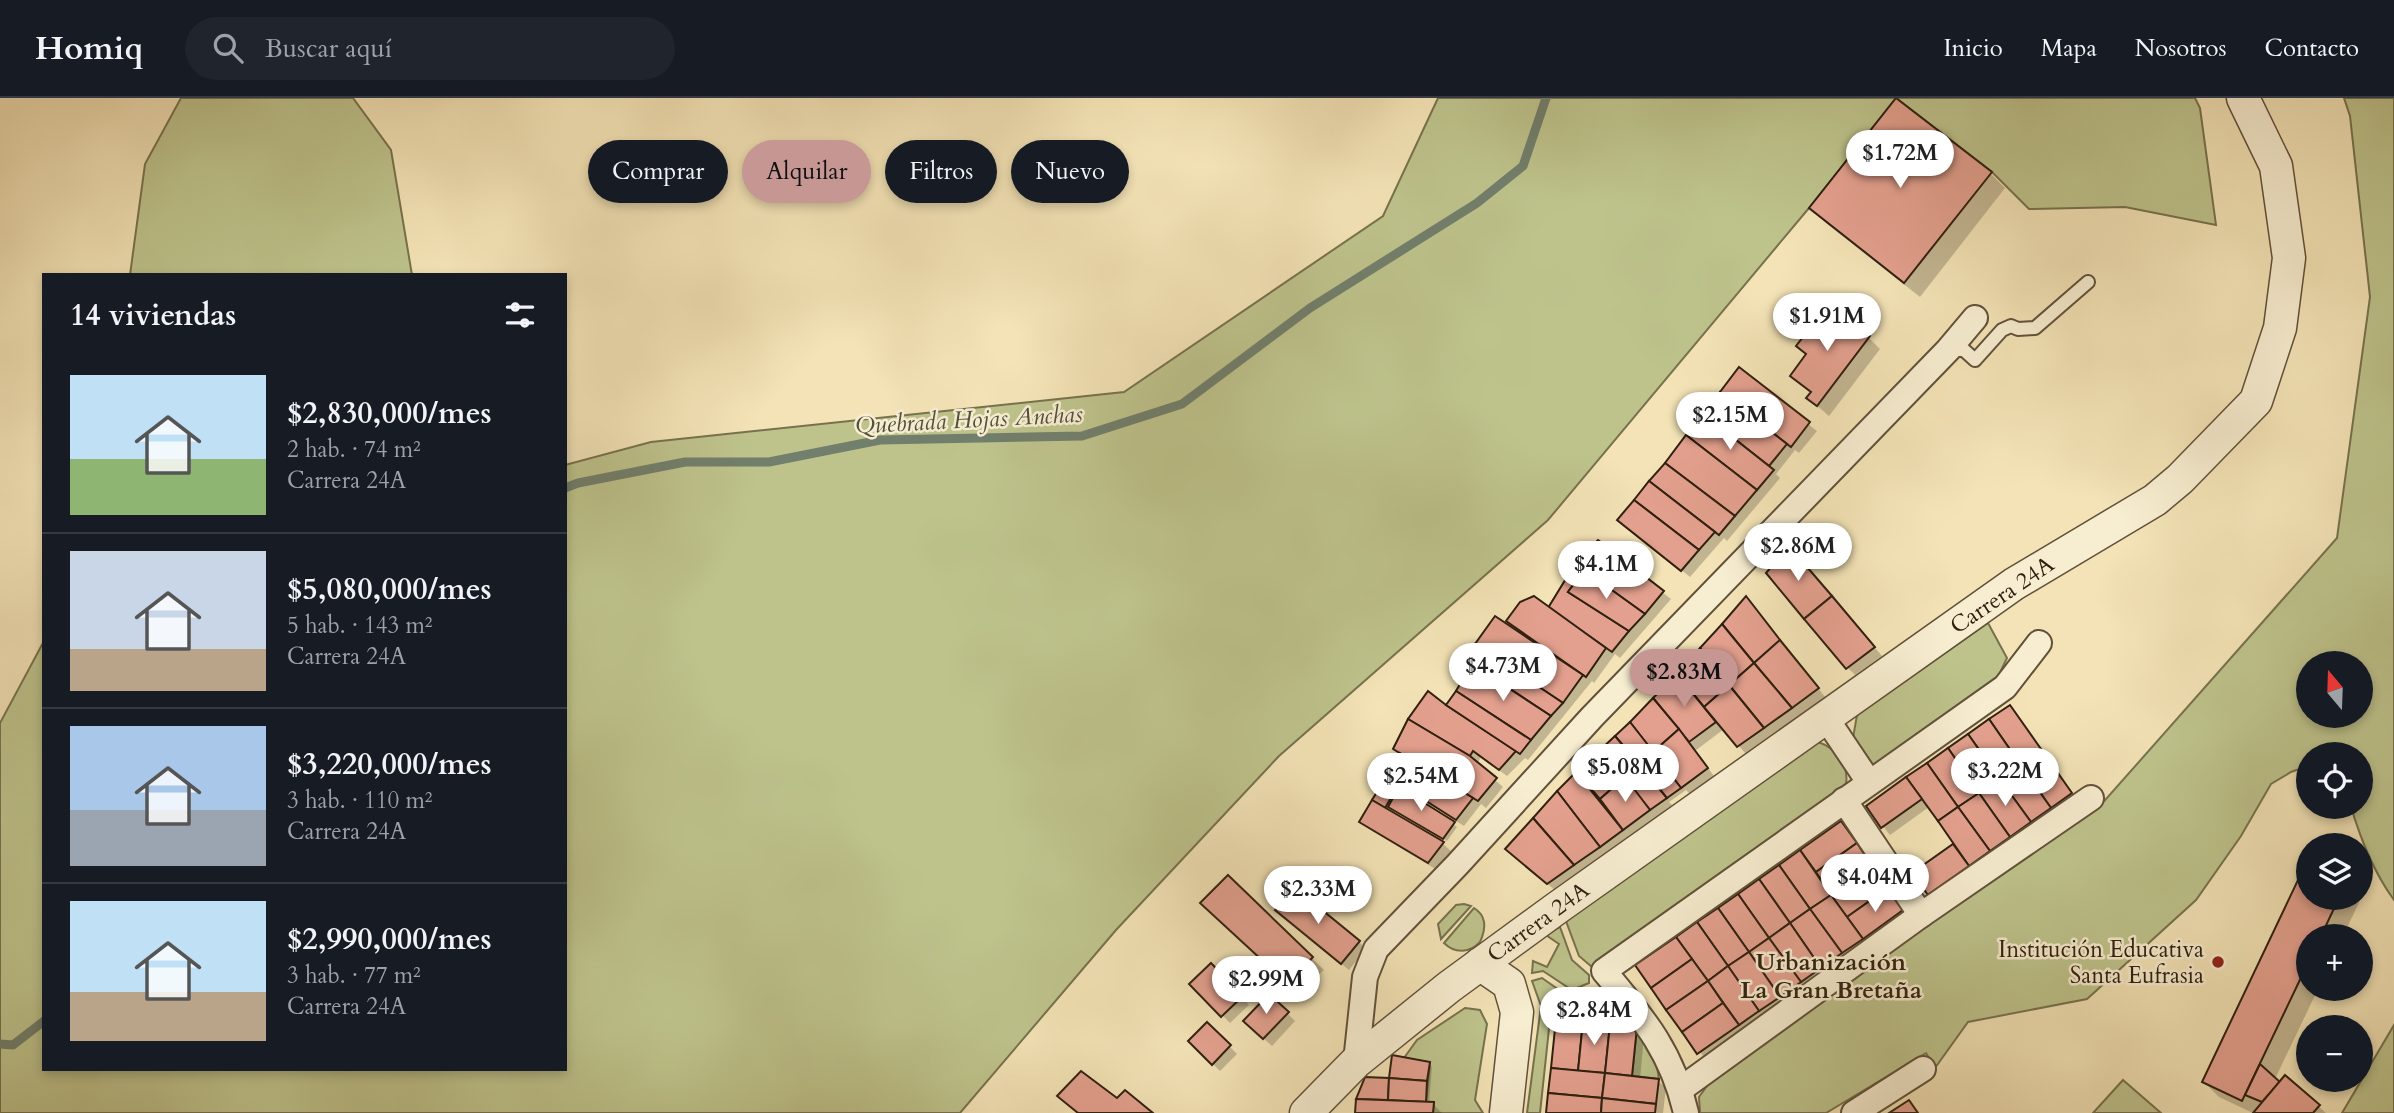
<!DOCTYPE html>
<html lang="es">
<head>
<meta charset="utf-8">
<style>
  body { margin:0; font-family:Cardo,serif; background:#20242c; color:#f1f3f6; height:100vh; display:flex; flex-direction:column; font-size:26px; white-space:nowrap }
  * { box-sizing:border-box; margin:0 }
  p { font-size:23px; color:#9ea1a6 }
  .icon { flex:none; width:38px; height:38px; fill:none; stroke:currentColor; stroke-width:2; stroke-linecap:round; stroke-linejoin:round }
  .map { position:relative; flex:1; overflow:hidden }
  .drawer { position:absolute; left:42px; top:175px; width:525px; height:798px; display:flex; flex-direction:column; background:#171b24; border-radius:0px; box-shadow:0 4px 10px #0003 }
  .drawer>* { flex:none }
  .top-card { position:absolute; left:588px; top:42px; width:665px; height:63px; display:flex; gap:14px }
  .needle { width:46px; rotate:341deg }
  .buttons { position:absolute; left:2296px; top:553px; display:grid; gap:14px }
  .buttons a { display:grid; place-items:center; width:77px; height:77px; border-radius:50%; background:#171b24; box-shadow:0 4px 10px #0003; font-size:35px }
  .price { position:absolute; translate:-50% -60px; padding:0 16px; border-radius:24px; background:#fff; color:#222; font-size:23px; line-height:46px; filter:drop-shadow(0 2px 4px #0008) }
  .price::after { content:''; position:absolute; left:50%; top:42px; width:21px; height:16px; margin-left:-10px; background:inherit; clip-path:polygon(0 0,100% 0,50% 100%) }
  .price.on { background:#c59692; color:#111 }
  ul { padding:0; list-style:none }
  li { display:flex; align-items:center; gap:21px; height:175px; padding:0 28px }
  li+li { border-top:2px solid #363941 }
  li span { display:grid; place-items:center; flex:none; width:196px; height:140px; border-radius:0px; color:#555 }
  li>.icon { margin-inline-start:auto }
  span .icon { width:84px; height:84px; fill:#fffc; stroke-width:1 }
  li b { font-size:30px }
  h2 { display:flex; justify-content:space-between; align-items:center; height:84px; padding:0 28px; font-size:30px }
  .tag { padding:0 24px; border-radius:32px; background:#171b24; box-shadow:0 4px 10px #0003; font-size:24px; line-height:63px }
  .tag.on { background:#c59692; color:#111 }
  header { display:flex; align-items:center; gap:42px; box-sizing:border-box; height:98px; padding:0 35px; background:#171b24; border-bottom:2px solid #363941 }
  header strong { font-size:33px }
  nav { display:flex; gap:38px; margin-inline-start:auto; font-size:24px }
  .search { width:490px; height:63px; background:#20242c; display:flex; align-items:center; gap:18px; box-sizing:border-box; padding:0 24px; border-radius:38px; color:#9ea1a6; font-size:26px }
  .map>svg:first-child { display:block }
  .green { fill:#bec38c; stroke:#77724e; stroke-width:2; fill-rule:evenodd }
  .shadow { fill:#0003 }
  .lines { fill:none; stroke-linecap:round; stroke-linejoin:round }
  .stream { stroke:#717f6c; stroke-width:9 }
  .building { fill:#e3a08e; stroke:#302010; stroke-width:2 }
  .service-casing { stroke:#61513a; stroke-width:16 }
  .minor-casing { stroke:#61513a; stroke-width:28 }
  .tertiary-casing { stroke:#61513a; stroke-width:35 }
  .service { stroke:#f7edd0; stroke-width:12 }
  .minor { stroke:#f7edd0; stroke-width:24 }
  .tertiary { stroke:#f7edd0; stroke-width:32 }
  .poi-dot { fill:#8f2418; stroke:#f7edd0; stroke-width:2.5 }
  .labels { text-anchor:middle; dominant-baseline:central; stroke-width:5; stroke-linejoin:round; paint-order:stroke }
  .street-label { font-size:23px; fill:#302010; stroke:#f7edd0 }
  .poi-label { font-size:23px; fill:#302010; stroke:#f7edd0; text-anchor:end }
  .water-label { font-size:24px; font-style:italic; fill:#504f3e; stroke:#f7edd0 }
  .neighbourhood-label { font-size:24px; font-weight:bold; fill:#302010; stroke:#f7edd0 }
</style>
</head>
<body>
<header>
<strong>Homiq</strong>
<div class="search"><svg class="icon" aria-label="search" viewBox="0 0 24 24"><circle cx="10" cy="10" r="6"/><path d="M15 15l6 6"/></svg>Buscar aquí</div>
<nav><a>Inicio</a><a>Mapa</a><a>Nosotros</a><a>Contacto</a></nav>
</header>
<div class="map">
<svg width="2394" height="1015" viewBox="0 0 2394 1015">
  <rect width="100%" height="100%" fill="#f3e3b6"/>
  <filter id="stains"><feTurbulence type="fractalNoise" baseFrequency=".00286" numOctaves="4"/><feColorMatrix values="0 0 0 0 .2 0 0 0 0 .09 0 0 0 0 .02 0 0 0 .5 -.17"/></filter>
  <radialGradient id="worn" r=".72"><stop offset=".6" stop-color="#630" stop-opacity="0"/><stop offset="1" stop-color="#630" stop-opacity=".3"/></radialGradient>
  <g class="green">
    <polygon points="181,0 353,0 391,52 412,177 130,177 145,66"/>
    <polygon points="1438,0 1896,0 1809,110 1548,422 1279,658 1116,832 960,1015 0,1015 0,625 44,543 44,971 565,971 565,367 651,344 1124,294 1383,118"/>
    <polygon points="1896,0 2195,0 2200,10 2216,127 2125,109 2029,111 1992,74"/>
    <path d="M 2344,0 L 2394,0 L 2394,802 C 2373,773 2361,742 2351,709 L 2361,709 L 2361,656 L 2308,656 L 2308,668 L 2291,674 L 2271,686 L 2241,738 L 2196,802 L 2087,901 L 1968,924 L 1935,970 L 1926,955 L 1826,1015 L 1700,1015 L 1699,999 L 1717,974 L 1926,825 L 2099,709 L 2337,440 L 2370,199 L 2350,18 ZM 2308,565 L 2361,565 L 2361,618 L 2308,618 Z"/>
    <polygon points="1988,525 2007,560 1996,583 1873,667 1853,640 1857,617"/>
    <path d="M 1818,644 C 1836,650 1849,667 1846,686 L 1592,869 L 1579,858 L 1566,823 Z"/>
    <polygon points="1464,806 1471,808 1441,841 1438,826 1456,807"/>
    <path d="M 1474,810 C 1487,818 1486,831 1480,844 C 1470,855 1455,856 1444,845 Z"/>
    <polygon points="1560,829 1572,862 1589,877 1589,885 1572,892 1543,873 1532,875 1533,863 1547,869 1559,846 1546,837"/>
    <polygon points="1542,880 1572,901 1593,893 1614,903 1607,916 1551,912 1540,1015 1527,1015 1541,908 1532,883"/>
    <polygon points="1465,910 1480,912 1487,926 1475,1002 1483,1015 1433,1015 1434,1005 1426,1004 1430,964 1404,960 1417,942"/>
    <polygon points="2394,927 2394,1015 2342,1015"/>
    <polygon points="1637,929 1655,956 1659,981 1632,978"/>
    <polygon points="2123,982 2161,1015 2093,1015"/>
  </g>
  <g class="shadow">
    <polygon points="1990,75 2005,90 1920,199 1826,125 1811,110"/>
    <polygon points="1828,209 1869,240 1880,251 1829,318 1808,300 1812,296 1792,278 1808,257"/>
    <polygon points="1739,272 1817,333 1799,355 1795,352 1776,376 1780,380 1727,443 1724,440 1690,479 1619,422"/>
    <polygon points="1598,444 1671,501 1620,560 1615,556 1594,585 1592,583 1528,662 1525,660 1507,678 1481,659 1477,666 1503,689 1486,710 1481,706 1464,728 1403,690 1402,693 1457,729 1447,743 1395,712 1392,716 1443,746 1451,753 1437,772 1369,731 1361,724 1401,656 1447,610 1474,567 1468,561 1496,520 1507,526 1521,505 1548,513"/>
    <polygon points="1797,458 1882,558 1855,577 1847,569"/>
    <polygon points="1753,508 1825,599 1746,656 1724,631 1695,653 1714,678 1690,696 1686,692 1669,704 1673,708 1556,793 1515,758 1558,694"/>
    <polygon points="2009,609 2078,704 1937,803 1915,775 1956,746 1929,709 1890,737 1868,709"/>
    <polygon points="1841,726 1910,820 1706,962 1638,868"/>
    <polygon points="2308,765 2308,800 2361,800 2361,789 2365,792 2343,838 2308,838 2308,891 2318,891 2275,981 2280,986 2286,980 2326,1015 2253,1015 2219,999 2204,984"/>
    <polygon points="1228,779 1324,872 1315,880 1305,870 1290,887 1214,816"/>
    <polygon points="1285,819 1359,844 1366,851 1349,872"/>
    <polygon points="1211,868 1249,907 1230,925 1192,886"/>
    <polygon points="1287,915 1295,923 1272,948 1253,931"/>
    <polygon points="1207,926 1237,956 1220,973 1190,943"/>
    <polygon points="1636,930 1644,938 1640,981 1658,983 1666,990 1663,1015 1548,1015"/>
    <polygon points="1429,966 1432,969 1429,1006 1433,1006 1442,1015 1356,1015 1358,1001 1366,980 1391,982"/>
  </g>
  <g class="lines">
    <g class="stream">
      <polyline points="565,390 578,385 685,364 769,364 880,342 1082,338 1182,306 1310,210 1477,105 1523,68 1546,0"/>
      <polyline points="0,946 13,947 44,923"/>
    </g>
  </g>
  <g class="building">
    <polygon points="1896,0 1992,74 1904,185 1809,110"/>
    <polygon points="1828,207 1870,238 1817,308 1806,300 1811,294 1790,278 1806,256 1796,248"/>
    <polygon points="1739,269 1810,324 1791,349 1720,294"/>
    <polygon points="1720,294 1787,346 1769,368 1703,316"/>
    <polygon points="1703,316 1774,372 1757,392 1686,337"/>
    <polygon points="1686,337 1757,392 1735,418 1665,365"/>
    <polygon points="1665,365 1735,418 1719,437 1649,383"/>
    <polygon points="1649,383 1715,434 1699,452 1634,402"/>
    <polygon points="1634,402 1699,452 1681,473 1617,422"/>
    <polygon points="1598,442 1664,493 1645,516 1575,466"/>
    <polygon points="1789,448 1832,498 1804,521 1766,475"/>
    <polygon points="1575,466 1584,472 1568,494 1629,533 1612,554 1548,510"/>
    <polygon points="1584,472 1645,516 1629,533 1568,494"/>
    <polygon points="1534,498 1606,550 1586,579 1506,523 1520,504"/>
    <polygon points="1746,498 1780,542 1754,565 1722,526"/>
    <polygon points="1832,498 1875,549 1846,571 1804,521"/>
    <polygon points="1495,518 1583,577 1563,605 1475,546"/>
    <polygon points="1722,526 1754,565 1729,587 1700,550"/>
    <polygon points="1780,542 1819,590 1792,610 1754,565"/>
    <polygon points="1475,546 1563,605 1551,618 1465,561"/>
    <polygon points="1700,550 1729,587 1704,609 1677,576"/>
    <polygon points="1754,565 1792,610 1764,630 1729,587"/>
    <polygon points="1472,566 1551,618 1531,642 1456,593"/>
    <polygon points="1677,576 1716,624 1689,644 1653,600"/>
    <polygon points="1729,587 1764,630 1737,649 1704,609"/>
    <polygon points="1428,593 1446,607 1516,653 1499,672 1473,653 1470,658 1408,621"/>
    <polygon points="1456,593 1531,642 1520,656 1446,607"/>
    <polygon points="1653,600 1679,631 1653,654 1630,624"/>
    <polygon points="2010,607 2041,651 2020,666 1989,621"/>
    <polygon points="1408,621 1470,658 1497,680 1478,703 1393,651"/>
    <polygon points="1989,621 2020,666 1999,680 1968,636"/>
    <polygon points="1630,624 1659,661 1645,673 1615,638"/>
    <polygon points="1679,631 1708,670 1681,690 1653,654"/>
    <polygon points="1968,636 1999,680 1979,695 1948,650"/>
    <polygon points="1615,638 1667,700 1650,712 1600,652"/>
    <polygon points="1948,650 1979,695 1958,709 1927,665"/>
    <polygon points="2041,651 2072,695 2051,710 2020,666"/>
    <polygon points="1600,652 1625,679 1600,701 1576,674"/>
    <polygon points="1400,655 1473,700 1456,722 1387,678"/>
    <polygon points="1659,661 1681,690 1667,700 1645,673"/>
    <polygon points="1927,665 1958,709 1938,723 1906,679"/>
    <polygon points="2020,666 2051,710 2031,724 1999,680"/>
    <polygon points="1576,674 1623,732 1600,749 1557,693"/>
    <polygon points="1387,678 1399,686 1385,710 1372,702"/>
    <polygon points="1625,679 1650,712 1623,732 1600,701"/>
    <polygon points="1906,679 1922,701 1881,730 1866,708"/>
    <polygon points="1999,680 2031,724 2010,739 1979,695"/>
    <polygon points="1399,689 1455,724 1443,741 1388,709"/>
    <polygon points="1557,693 1600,749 1574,767 1533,720"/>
    <polygon points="1979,695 2010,739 1990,753 1958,709"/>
    <polygon points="1372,702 1444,744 1428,765 1359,724"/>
    <polygon points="1958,709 1990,753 1969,768 1938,723"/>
    <polygon points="1533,720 1574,767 1547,786 1505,751"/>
    <polygon points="1841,723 1857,745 1816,774 1800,752"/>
    <polygon points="1857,745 1872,768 1831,797 1816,774"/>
    <polygon points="1953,746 1969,768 1928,797 1912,775"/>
    <polygon points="1800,752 1831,797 1810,811 1779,767"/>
    <polygon points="2308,761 2308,800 2339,800 2321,838 2308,838 2308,865 2242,1003 2202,984"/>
    <polygon points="1779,767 1810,811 1790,825 1759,781"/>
    <polygon points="1872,768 1888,790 1847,819 1831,797"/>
    <polygon points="1228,777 1313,859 1303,870 1292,860 1278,877 1200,805"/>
    <polygon points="1759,781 1790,825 1769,840 1738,796"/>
    <polygon points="1294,789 1360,843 1341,866 1275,812"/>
    <polygon points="1888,790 1903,812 1863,841 1847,819"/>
    <polygon points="1738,796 1769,840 1749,854 1718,810"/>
    <polygon points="1831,797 1863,841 1842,855 1810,811"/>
    <polygon points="1718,810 1749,854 1728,868 1697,824"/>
    <polygon points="1810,811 1842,855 1821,870 1790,825"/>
    <polygon points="1697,824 1728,868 1708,883 1676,839"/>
    <polygon points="1790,825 1821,870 1801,884 1769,840"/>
    <polygon points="1676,839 1692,861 1651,890 1635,867"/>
    <polygon points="1769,840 1801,884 1780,899 1749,854"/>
    <polygon points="1749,854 1780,899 1759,913 1728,868"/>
    <polygon points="1692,861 1708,883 1666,912 1651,890"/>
    <polygon points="1211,865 1243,898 1221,919 1189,886"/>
    <polygon points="1728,868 1759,913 1739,927 1708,883"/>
    <polygon points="1708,883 1723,905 1682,934 1666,912"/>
    <polygon points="1269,896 1289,914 1263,941 1243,923"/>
    <polygon points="1723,905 1739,927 1697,956 1682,934"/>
    <polygon points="1556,921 1583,923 1578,973 1551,970"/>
    <polygon points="1583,923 1610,926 1605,975 1578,973"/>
    <polygon points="1207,924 1231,947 1212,967 1188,943"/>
    <polygon points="1610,926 1637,929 1632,978 1605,975"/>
    <polygon points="1392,957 1430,964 1427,983 1389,980"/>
    <polygon points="2260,966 2280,984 2262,1004 2245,997"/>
    <polygon points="1551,970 1605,975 1602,1000 1548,995"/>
    <polygon points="1081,973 1117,1000 1125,992 1153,1015 1078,1015 1057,998"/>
    <polygon points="1605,975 1659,981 1656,1006 1602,1000"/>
    <polygon points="2285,977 2320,1007 2313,1015 2253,1015"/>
    <polygon points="1365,979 1389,980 1388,1002 1356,1001"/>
    <polygon points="1389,980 1427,983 1426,1004 1388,1002"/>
    <polygon points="1548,995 1602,1000 1601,1015 1546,1015"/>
    <polygon points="1602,1000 1656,1006 1655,1015 1601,1015"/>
    <polygon points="1356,1001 1434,1004 1433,1015 1355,1015"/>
    <polygon points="1909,1002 1918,1015 1889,1015"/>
  </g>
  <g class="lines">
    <g class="service-casing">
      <polyline id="service" points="1949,252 1964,252 1975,262 2002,232 2011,228 2018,231 2035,230 2088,184"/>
    </g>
    <g class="minor-casing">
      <g id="minor">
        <polyline points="1826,620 1869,684"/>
        <polyline points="1844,702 1921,817"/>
        <polyline points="1356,964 1365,879 1376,851 1457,767 1592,619 1948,252 1975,220"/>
        <polyline points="1681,991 1921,817 2091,700"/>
        <path d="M 1686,1015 C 1672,953 1643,920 1604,873 L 2005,589 L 2039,545"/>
        <polyline points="1854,1015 1923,971"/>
      </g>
    </g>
    <g class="tertiary-casing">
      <g id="tertiary">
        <polyline points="1480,866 1509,886 1517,914 1506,1015"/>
        <polyline points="1306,1015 1356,964 1449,889 1557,810 2014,486 2155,402 2180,381 2256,303 2280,230 2289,160 2276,68 2243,0"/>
      </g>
    </g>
    <use href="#service" class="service"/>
    <use href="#minor" class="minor"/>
    <use href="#tertiary" class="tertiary"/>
  </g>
  <circle class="poi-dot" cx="2218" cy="864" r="7"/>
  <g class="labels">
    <g class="street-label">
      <text transform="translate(2002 497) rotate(-34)">Carrera 24A</text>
      <text transform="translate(1538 824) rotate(-36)">Carrera 24A</text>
    </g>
    <g class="poi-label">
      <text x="2204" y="851">Institución Educativa<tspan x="2204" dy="26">Santa Eufrasia</tspan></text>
    </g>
    <g class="water-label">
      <text transform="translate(969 322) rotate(-3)">Quebrada Hojas Anchas</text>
    </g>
    <g class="neighbourhood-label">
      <text x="1831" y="864">Urbanización<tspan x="1831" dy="28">La Gran Bretaña</tspan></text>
    </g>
  </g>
  <rect width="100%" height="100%" filter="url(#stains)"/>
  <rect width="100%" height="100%" fill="url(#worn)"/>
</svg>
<div class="buttons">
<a><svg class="needle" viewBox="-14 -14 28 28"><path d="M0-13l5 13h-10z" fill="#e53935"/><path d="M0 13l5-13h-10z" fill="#9ea1a6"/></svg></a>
<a><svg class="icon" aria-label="locate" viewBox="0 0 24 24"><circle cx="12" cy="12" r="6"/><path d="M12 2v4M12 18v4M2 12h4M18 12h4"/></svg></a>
<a><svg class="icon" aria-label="layers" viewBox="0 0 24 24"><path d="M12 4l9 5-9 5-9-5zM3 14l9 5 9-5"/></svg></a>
<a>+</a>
<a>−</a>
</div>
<b class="price" style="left:1900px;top:92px">$1.72M</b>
<b class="price" style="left:1827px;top:255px">$1.91M</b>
<b class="price" style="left:1730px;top:354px">$2.15M</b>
<b class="price" style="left:1798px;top:485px">$2.86M</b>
<b class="price" style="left:1606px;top:503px">$4.1M</b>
<b class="price" style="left:1503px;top:605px">$4.73M</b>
<b class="price on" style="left:1684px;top:611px">$2.83M</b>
<b class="price" style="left:1625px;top:706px">$5.08M</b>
<b class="price" style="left:2005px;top:710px">$3.22M</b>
<b class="price" style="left:1421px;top:715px">$2.54M</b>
<b class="price" style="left:1875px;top:816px">$4.04M</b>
<b class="price" style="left:1318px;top:828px">$2.33M</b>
<b class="price" style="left:1266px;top:918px">$2.99M</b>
<b class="price" style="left:1594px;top:949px">$2.84M</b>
<div class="top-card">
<a class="tag">Comprar</a>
<a class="tag on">Alquilar</a>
<a class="tag">Filtros</a>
<a class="tag">Nuevo</a>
</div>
<section class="drawer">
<h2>14 viviendas<svg class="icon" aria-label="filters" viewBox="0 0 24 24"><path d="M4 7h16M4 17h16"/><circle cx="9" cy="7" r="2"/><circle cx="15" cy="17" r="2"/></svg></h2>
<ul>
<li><span style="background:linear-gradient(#bfe0f5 60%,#8fb573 0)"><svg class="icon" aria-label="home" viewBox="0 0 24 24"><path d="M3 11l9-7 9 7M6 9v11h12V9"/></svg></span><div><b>$2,830,000/mes</b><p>2 hab. · 74 m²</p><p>Carrera 24A</p></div></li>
<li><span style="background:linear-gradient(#c9d6e8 70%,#b9a48a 0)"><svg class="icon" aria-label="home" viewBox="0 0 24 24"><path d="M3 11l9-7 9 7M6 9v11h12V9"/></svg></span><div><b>$5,080,000/mes</b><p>5 hab. · 143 m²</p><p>Carrera 24A</p></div></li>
<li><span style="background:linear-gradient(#a9c7e8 60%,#9aa5b1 0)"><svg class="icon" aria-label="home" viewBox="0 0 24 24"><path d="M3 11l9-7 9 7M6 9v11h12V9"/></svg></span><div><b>$3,220,000/mes</b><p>3 hab. · 110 m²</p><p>Carrera 24A</p></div></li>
<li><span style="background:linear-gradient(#bfe0f5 65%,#b9a48a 0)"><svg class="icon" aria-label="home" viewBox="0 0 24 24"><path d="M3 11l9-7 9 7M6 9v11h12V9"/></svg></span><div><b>$2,990,000/mes</b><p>3 hab. · 77 m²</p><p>Carrera 24A</p></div></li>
</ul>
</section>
</div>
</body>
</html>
